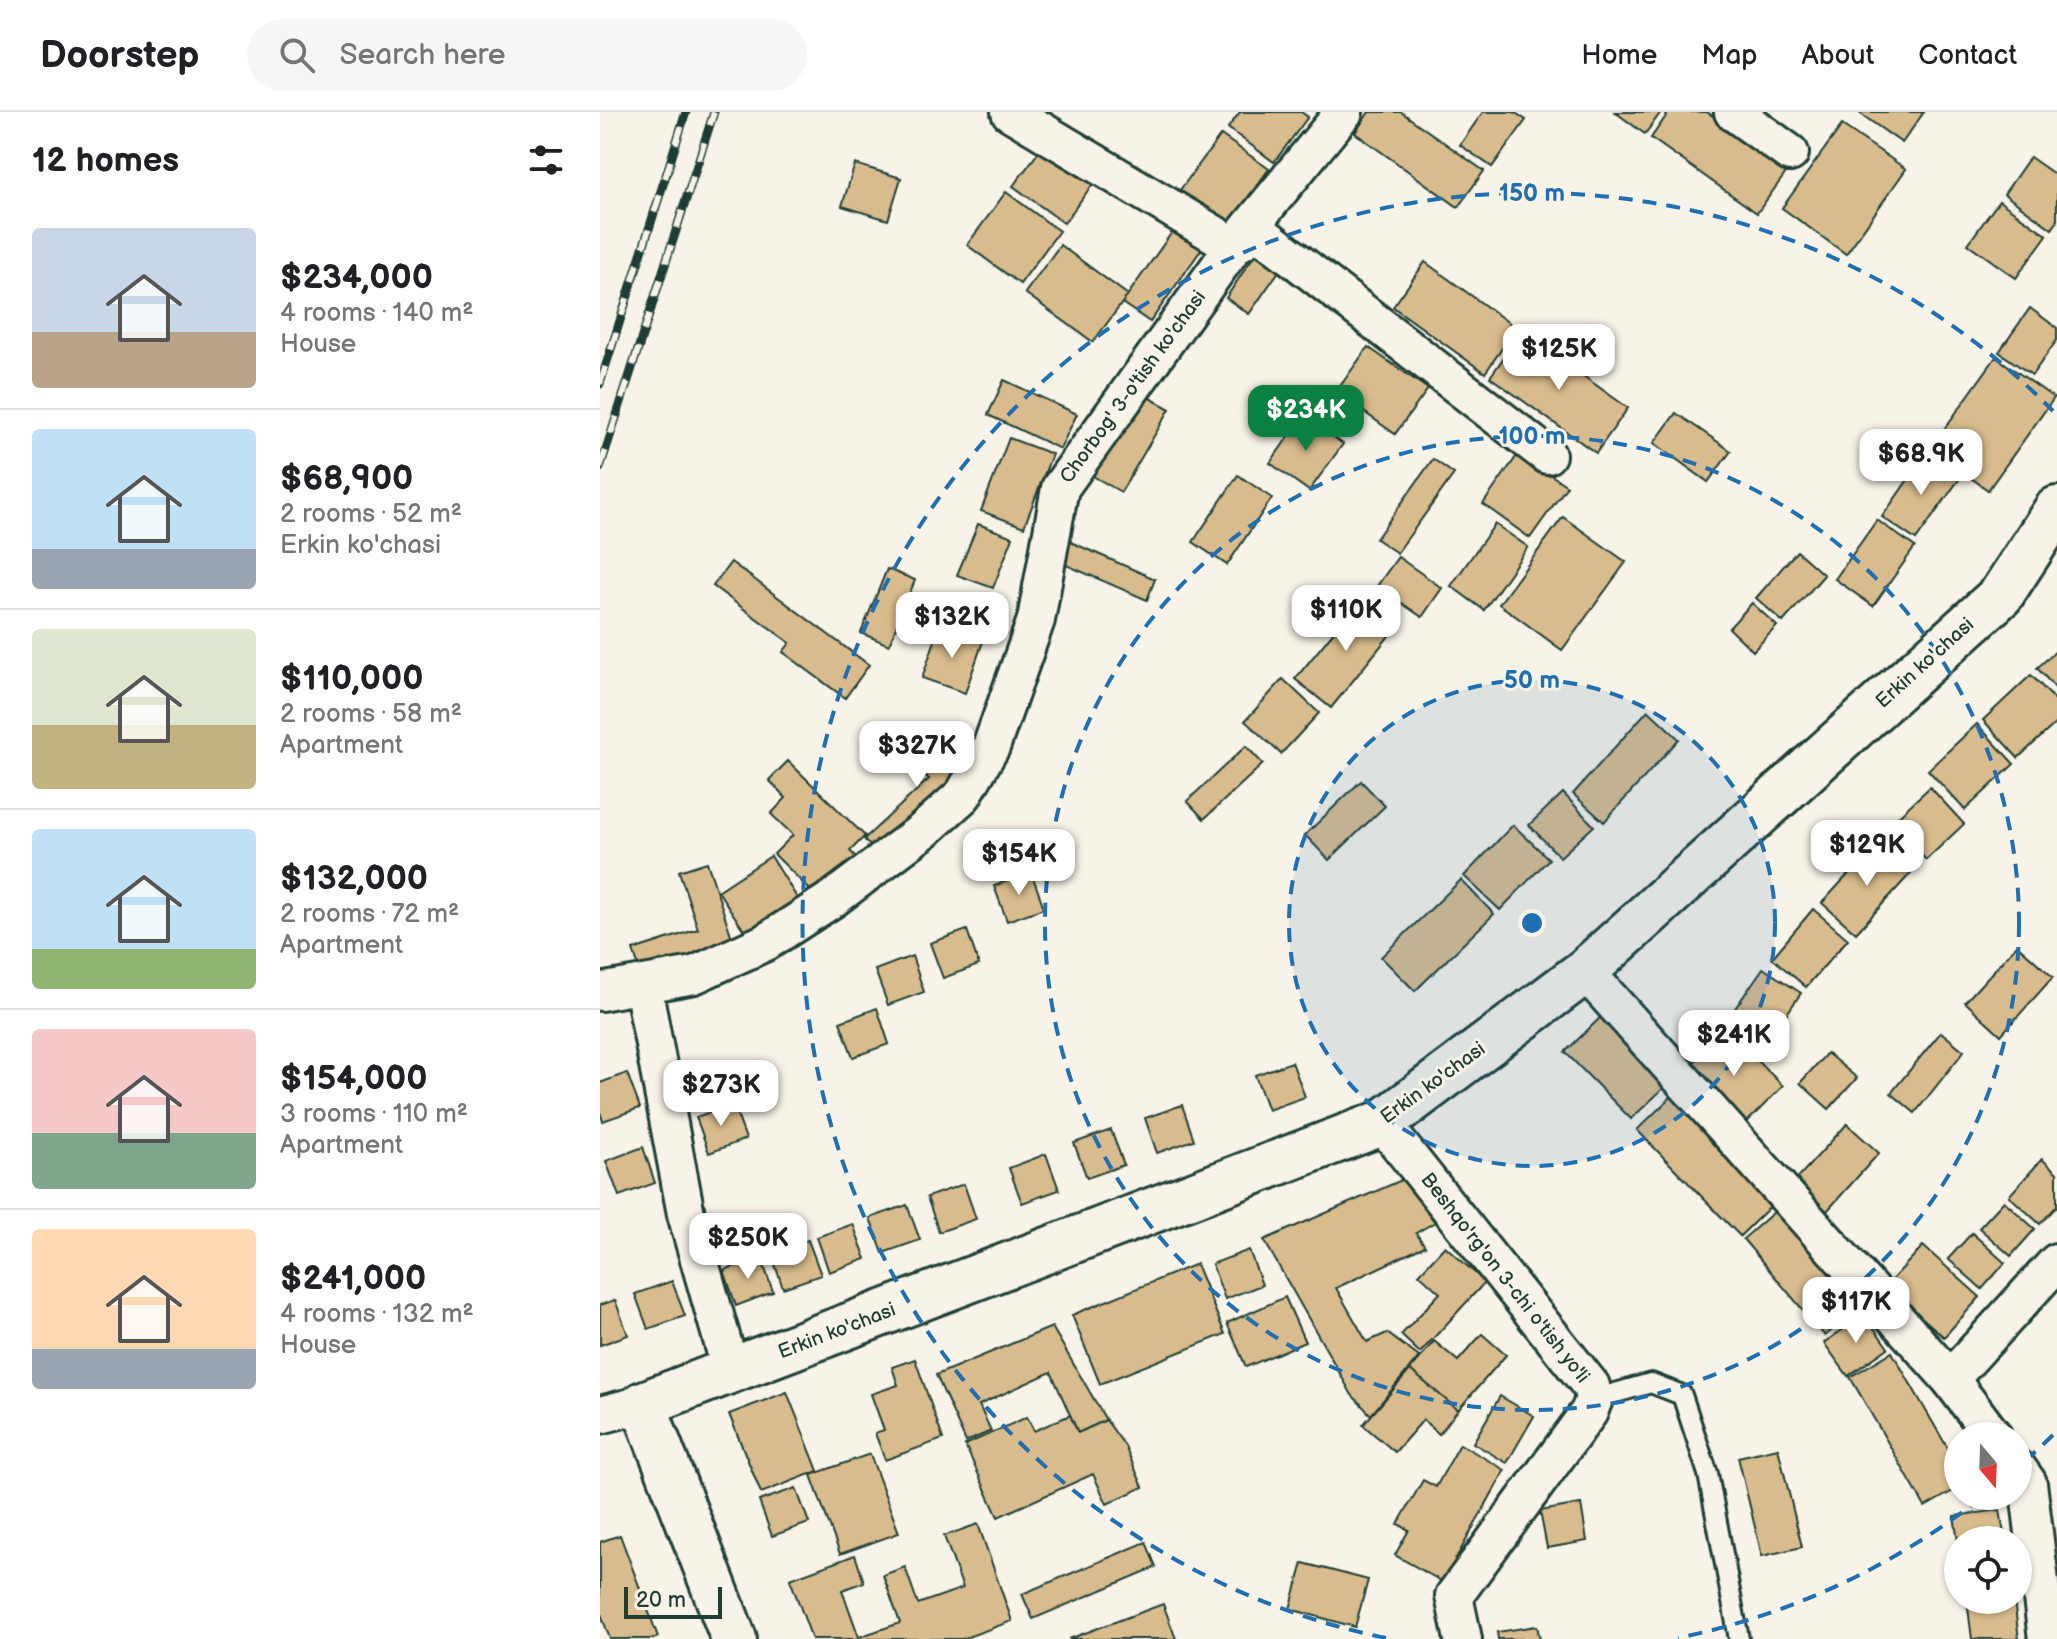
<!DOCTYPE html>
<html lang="en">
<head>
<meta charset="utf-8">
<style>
  body { margin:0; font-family:"Balsamiq Sans",sans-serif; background:#f6f6f6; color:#202124; height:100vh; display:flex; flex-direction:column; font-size:30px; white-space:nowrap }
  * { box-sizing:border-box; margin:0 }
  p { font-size:26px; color:#757577 }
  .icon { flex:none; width:44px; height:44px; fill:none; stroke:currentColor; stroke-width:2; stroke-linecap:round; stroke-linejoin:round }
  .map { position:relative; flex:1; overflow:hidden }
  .sheet { display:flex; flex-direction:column; background:#fff; width:600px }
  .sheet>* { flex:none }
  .needle { width:52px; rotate:161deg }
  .tools { position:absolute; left:1344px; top:1310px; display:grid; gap:16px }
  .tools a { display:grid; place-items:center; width:88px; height:88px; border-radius:50%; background:#fff; box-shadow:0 2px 6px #0004; font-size:40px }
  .scale { position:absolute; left:24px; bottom:20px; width:98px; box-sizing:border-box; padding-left:8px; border:4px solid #1f3d34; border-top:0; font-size:22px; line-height:28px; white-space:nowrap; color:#1f3d34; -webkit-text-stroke:6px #f7f3e8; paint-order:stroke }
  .price { position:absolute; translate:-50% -68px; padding:0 18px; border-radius:16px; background:#fff; color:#222; font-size:26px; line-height:52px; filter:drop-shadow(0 2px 4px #0008) }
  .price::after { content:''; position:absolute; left:50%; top:48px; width:24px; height:18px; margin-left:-12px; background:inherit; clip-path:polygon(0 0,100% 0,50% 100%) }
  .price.selected { background:#0b8043; color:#fff }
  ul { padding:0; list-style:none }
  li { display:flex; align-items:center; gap:24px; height:200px; padding:0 32px }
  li+li { border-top:2px solid #e0e0e0 }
  li span { display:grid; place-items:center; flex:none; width:224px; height:160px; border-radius:8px; color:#555 }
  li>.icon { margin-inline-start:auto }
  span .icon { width:96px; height:96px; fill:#fffc; stroke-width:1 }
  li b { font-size:34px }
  h2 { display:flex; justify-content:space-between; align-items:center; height:96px; padding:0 32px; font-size:34px }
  header { display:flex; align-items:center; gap:48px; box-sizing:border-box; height:112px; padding:0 40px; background:#fff; border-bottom:2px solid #e0e0e0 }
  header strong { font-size:38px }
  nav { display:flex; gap:44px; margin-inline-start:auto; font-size:28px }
  .search { width:560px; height:72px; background:#f6f6f6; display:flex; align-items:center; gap:20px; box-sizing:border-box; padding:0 28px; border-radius:44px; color:#757577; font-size:30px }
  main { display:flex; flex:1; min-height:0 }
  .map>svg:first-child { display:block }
  .building { fill:#d9bc8d; stroke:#1f3d34; stroke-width:2 }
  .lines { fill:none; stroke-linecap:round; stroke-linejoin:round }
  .service-casing { stroke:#1f3d34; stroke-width:24 }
  .minor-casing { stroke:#1f3d34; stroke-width:42 }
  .secondary-casing { stroke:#1f3d34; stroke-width:50 }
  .service { stroke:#f7f3e8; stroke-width:18 }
  .minor { stroke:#f7f3e8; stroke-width:36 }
  .secondary { stroke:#f7f3e8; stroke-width:44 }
  .rail-casing { stroke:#1f3d34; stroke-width:9 }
  .rail { stroke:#f7f3e8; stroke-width:6; stroke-dasharray:18; stroke-linecap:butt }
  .ring { fill:none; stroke:#1f6fb2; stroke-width:4; stroke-dasharray:14 10 }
  .labels { text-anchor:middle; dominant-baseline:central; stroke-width:6; stroke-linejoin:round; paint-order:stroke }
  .street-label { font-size:20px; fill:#1f3d34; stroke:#f7f3e8 }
  .centre { fill:#1f6fb2; stroke:#f7f3e8; stroke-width:4 }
  .ring-label { font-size:24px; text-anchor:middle; font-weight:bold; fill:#1f6fb2; stroke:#f7f3e8; stroke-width:6; stroke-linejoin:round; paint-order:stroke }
</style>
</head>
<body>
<header>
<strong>Doorstep</strong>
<div class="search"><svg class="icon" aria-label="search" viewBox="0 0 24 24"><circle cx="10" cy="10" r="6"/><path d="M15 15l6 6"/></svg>Search here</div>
<nav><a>Home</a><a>Map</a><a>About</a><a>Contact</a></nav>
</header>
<main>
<section class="sheet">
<h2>12 homes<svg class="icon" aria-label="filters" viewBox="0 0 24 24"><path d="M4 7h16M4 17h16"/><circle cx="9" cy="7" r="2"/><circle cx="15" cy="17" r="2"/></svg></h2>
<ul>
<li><span style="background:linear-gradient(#c9d6e8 65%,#b9a48a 0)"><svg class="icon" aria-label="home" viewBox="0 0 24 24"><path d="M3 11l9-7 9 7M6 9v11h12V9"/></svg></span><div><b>$234,000</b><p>4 rooms · 140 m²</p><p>House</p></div></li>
<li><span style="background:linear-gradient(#bfe0f5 75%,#9aa5b1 0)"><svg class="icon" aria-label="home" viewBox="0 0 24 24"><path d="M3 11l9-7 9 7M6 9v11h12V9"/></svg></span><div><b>$68,900</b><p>2 rooms · 52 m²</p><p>Erkin ko'chasi</p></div></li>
<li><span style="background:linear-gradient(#dfe7d0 60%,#c2b280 0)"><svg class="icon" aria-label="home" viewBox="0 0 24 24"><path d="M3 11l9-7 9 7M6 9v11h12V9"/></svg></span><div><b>$110,000</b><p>2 rooms · 58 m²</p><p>Apartment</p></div></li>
<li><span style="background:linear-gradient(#bfe0f5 75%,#8fb573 0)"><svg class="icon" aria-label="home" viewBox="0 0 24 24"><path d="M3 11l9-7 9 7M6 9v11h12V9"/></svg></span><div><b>$132,000</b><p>2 rooms · 72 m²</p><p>Apartment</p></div></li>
<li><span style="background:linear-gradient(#f6c9c9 65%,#7fa58c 0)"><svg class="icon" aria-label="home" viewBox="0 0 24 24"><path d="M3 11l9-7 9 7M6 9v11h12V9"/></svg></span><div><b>$154,000</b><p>3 rooms · 110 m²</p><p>Apartment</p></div></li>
<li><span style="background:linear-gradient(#ffd9b3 75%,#9aa5b1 0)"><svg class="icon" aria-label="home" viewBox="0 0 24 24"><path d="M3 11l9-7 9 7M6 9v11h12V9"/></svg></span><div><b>$241,000</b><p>4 rooms · 132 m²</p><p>House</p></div></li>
</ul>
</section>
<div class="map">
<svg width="1457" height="1527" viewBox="0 0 1457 1527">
  <rect width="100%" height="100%" fill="#f7f3e8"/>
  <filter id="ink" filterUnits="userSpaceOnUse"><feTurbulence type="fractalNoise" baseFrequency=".0125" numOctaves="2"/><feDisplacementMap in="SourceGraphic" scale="16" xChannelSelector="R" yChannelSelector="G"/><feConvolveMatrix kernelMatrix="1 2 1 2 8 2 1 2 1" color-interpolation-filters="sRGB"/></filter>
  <g filter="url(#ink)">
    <g class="building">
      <polygon points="640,0 701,0 708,5 674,50 628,16"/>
      <polygon points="769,0 801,0 884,59 858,95 755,21"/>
      <polygon points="883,0 914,0 926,8 892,55 860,33"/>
      <polygon points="1015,0 1061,0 1045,22"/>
      <polygon points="1069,0 1107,0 1188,58 1157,101 1051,26"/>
      <polygon points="1258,0 1324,0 1302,31"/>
      <polygon points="1242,13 1306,57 1246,142 1182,96"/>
      <polygon points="621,23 669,57 628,112 580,78"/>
      <polygon points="444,33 495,69 464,111 413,74"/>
      <polygon points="1430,45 1457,64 1457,110 1452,117 1404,82"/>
      <polygon points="255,52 301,66 288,108 242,94"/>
      <polygon points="406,80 459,119 420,172 367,133"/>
      <polygon points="1399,89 1447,123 1416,166 1368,132"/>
      <polygon points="575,116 603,135 550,210 522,191"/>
      <polygon points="460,133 528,183 493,230 425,181"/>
      <polygon points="655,142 679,159 649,202 626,186"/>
      <polygon points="825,150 916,216 885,261 793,195"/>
      <polygon points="1430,196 1457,216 1457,228 1432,263 1399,240"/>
      <polygon points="922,220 1028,296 996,341 890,265"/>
      <polygon points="768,235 828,277 795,322 736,280"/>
      <polygon points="1396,245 1454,286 1388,378 1330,337"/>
      <polygon points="404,268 477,302 460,337 388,303"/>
      <polygon points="539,280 570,297 521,380 491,363"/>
      <polygon points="1076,301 1131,339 1108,370 1054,331"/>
      <polygon points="703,304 743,332 709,379 670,351"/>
      <polygon points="409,326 452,342 424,415 381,399"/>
      <polygon points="919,341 967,374 930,426 883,392"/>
      <polygon points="1326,342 1360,366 1316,428 1282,405"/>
      <polygon points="833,347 854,362 797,441 776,427"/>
      <polygon points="638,363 672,386 627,453 593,430"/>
      <polygon points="963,405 1026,450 962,538 899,492"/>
      <polygon points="1277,408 1315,435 1273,494 1235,467"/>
      <polygon points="378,412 413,425 393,476 357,463"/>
      <polygon points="895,412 928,435 884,498 851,474"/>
      <polygon points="466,428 555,467 547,488 457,449"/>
      <polygon points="1197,439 1224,463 1183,510 1156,486"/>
      <polygon points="798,445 842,476 822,505 777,474"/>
      <polygon points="131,450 269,553 245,586 183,540 190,531 113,474"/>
      <polygon points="287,457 315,468 289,533 261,521"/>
      <polygon points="762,485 797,514 731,596 695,567"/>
      <polygon points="1152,491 1177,514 1153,539 1129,516"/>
      <polygon points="340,514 383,529 365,581 322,566"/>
      <polygon points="1457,538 1457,578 1437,556"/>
      <polygon points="1431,563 1457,590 1457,610 1418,646 1383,608"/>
      <polygon points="683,567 719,601 681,642 645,609"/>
      <polygon points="1048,598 1079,627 1004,710 973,682"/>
      <polygon points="1377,612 1414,652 1365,698 1328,658"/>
      <polygon points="309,613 362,656 363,668 280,745 264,727 329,667 293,633"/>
      <polygon points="646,634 663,652 604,707 587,689"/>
      <polygon points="188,649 265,724 250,739 259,748 220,788 174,742 193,723 171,702 186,686 169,668"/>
      <polygon points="761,669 785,694 729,748 705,723"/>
      <polygon points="1330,675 1364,712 1326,748 1291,711"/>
      <polygon points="963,681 994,714 960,745 929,713"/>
      <polygon points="913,713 949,747 900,798 864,764"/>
      <polygon points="1278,730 1311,761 1256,821 1222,791"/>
      <polygon points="171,744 199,789 147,823 118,779"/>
      <polygon points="107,750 136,838 43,868 33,838 98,817 79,759"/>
      <polygon points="431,760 444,796 407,809 394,774"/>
      <polygon points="861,768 894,802 815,879 781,845"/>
      <polygon points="1213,797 1248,827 1206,875 1172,846"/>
      <polygon points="367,818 379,853 343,866 330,831"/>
      <polygon points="1417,833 1453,865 1401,923 1365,890"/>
      <polygon points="312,844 324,880 288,893 275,858"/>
      <polygon points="1163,856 1201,881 1165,934 1127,908"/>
      <polygon points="277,896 289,932 253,945 240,910"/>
      <polygon points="1003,903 1069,971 1031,1007 965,940"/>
      <polygon points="1126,917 1183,974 1142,1015 1085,959"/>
      <polygon points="1341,920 1364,939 1315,1001 1291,981"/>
      <polygon points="1227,941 1257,966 1229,997 1200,971"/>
      <polygon points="692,950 705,985 668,998 655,963"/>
      <polygon points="27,961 40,996 3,1009 0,1000 0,971"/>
      <polygon points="1074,982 1177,1088 1140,1124 1037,1018"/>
      <polygon points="133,992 146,1027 109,1041 96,1005"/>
      <polygon points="582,993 594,1028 557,1041 545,1006"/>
      <polygon points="1247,1012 1279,1041 1227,1099 1194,1070"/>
      <polygon points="511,1018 524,1053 487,1066 474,1031"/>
      <polygon points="43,1035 55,1071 19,1084 6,1049"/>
      <polygon points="446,1042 459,1078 422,1091 409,1056"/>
      <polygon points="1442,1047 1457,1061 1457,1094 1440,1112 1409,1084"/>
      <polygon points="804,1067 835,1110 816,1121 825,1134 736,1176 767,1230 787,1221 819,1245 771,1303 752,1283 664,1128"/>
      <polygon points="364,1072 376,1107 339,1120 327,1085"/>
      <polygon points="1404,1089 1435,1117 1411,1144 1379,1116"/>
      <polygon points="307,1093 320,1128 283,1141 270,1106"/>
      <polygon points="1181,1094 1263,1191 1225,1224 1143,1127"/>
      <polygon points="253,1112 266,1147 229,1160 217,1125"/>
      <polygon points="1372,1121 1405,1151 1382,1177 1348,1147"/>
      <polygon points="208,1128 221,1163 183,1176 171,1141"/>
      <polygon points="845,1134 885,1170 820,1241 801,1223 840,1181 819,1162"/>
      <polygon points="1323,1134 1380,1185 1344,1225 1286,1174"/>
      <polygon points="649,1138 662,1173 625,1187 612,1152"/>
      <polygon points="161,1145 173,1180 136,1194 124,1158"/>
      <polygon points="596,1152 625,1222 500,1272 472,1203"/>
      <polygon points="72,1169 85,1204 48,1217 35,1182"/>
      <polygon points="685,1185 705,1230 646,1255 627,1211"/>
      <polygon points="15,1188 28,1223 0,1233 0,1193"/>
      <polygon points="1264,1202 1288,1236 1248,1264 1224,1231"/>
      <polygon points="452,1215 506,1308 478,1321 451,1260 379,1293 391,1319 366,1330 336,1263"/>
      <polygon points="882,1222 906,1243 858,1298 810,1258 834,1229 858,1249"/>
      <polygon points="1292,1240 1358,1354 1358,1376 1325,1395 1250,1265"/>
      <polygon points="315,1247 343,1327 285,1348 275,1321 284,1318 271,1282 298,1273 292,1255"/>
      <polygon points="810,1258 858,1298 839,1322 823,1308 795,1340 763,1313"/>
      <polygon points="187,1280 218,1359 161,1381 129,1302"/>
      <polygon points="900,1284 934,1304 907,1351 873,1331"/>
      <polygon points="470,1303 478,1321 506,1308 525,1334 543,1375 507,1392 493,1362 398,1405 365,1333 427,1305 434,1319"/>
      <polygon points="860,1332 905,1358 843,1470 795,1443 809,1418 798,1412 823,1368 836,1375"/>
      <polygon points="1178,1336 1202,1435 1162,1444 1138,1345"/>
      <polygon points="270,1342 299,1421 240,1442 211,1363"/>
      <polygon points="196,1376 209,1411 172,1424 159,1389"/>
      <polygon points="981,1392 987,1429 947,1436 940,1399"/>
      <polygon points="1400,1398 1405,1428 1358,1429 1354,1404"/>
      <polygon points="378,1412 412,1509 362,1527 212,1527 190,1467 255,1443 264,1470 242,1478 259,1525 300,1511 283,1463 305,1455 318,1492 363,1476 344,1424"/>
      <polygon points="20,1423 58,1525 53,1527 10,1527 0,1499 0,1430"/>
      <polygon points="546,1430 556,1455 433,1507 422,1482"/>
      <polygon points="703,1451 768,1468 755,1515 690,1497"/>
      <polygon points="1367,1488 1414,1488 1419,1527 1372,1527"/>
      <polygon points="563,1492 576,1527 469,1527"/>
      <polygon points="937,1514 940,1527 898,1527 897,1520"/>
    </g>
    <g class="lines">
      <g class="service-casing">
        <polyline id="service" points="994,1287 1051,1271 1082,1283 1108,1362 1139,1527"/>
      </g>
      <g class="minor-casing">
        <g id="minor">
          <polyline points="410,0 634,134 658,119 947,343"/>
          <polyline points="1133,0 1190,41"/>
          <polyline points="985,859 1350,1267 1393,1324"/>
          <polyline points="43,874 86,1102 131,1259"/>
          <polyline points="0,880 94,863 166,830 234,786 324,718 363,683 391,635 436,508 460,376 634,134 744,0"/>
          <polyline points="782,1011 991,1274 994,1287 989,1300 854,1484 863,1527"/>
          <polyline points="1350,1267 1457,1150"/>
          <polyline points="0,1303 43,1292"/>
          <polyline points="1418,1357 1428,1371 1447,1527"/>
        </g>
      </g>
      <g class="secondary-casing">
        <polyline id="secondary" points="134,1527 43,1292 782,1011 985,859 1401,483 1457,397"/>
      </g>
      <use href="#service" class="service"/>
      <use href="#minor" class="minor"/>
      <use href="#secondary" class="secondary"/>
      <g class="rail-casing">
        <g id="rail">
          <polyline points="0,272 86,0"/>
          <polyline points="0,356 114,0"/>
        </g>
      </g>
      <use href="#rail" class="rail"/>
    </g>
  </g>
  <circle cx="932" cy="811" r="243" fill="#1f6fb2" fill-opacity=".12"/>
  <g class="ring">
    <circle cx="932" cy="811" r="243"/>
    <circle cx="932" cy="811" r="487"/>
    <path d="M1453 1323A730 730 0 0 1 1420 1353M1381 1386A730 730 0 0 1 1078 1526M786 1526A730 730 0 1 1 1453 299"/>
  </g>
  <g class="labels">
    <g class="street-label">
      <text transform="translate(533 275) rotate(-54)">Chorbog' 3-o'tish ko'chasi</text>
      <text transform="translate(1325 551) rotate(-42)">Erkin ko'chasi</text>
      <text transform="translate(833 971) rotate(-36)">Erkin ko'chasi</text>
      <text transform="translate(905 1166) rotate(52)">Beshqo'rg'on 3-chi o'tish yo'li</text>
      <text transform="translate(237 1219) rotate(-21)">Erkin ko'chasi</text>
    </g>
  </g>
  <circle cx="932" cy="811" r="12" class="centre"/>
  <g class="ring-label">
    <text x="932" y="89">150 m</text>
    <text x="932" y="332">100 m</text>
    <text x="932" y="576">50 m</text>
  </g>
</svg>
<div class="tools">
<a><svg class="needle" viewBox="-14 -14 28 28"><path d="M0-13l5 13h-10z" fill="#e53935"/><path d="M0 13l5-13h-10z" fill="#757577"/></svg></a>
<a><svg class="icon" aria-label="locate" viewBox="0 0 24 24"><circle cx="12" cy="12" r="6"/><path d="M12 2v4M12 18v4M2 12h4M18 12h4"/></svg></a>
</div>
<div class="scale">20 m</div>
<b class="price" style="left:959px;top:280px">$125K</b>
<b class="price selected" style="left:706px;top:341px">$234K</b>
<b class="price" style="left:1321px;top:385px">$68.9K</b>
<b class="price" style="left:746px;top:541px">$110K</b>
<b class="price" style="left:352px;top:548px">$132K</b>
<b class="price" style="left:317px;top:677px">$327K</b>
<b class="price" style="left:1267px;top:776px">$129K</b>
<b class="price" style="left:419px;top:785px">$154K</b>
<b class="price" style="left:1134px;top:966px">$241K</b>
<b class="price" style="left:121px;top:1016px">$273K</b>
<b class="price" style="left:148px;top:1169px">$250K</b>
<b class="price" style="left:1256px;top:1233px">$117K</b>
</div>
</main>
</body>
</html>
